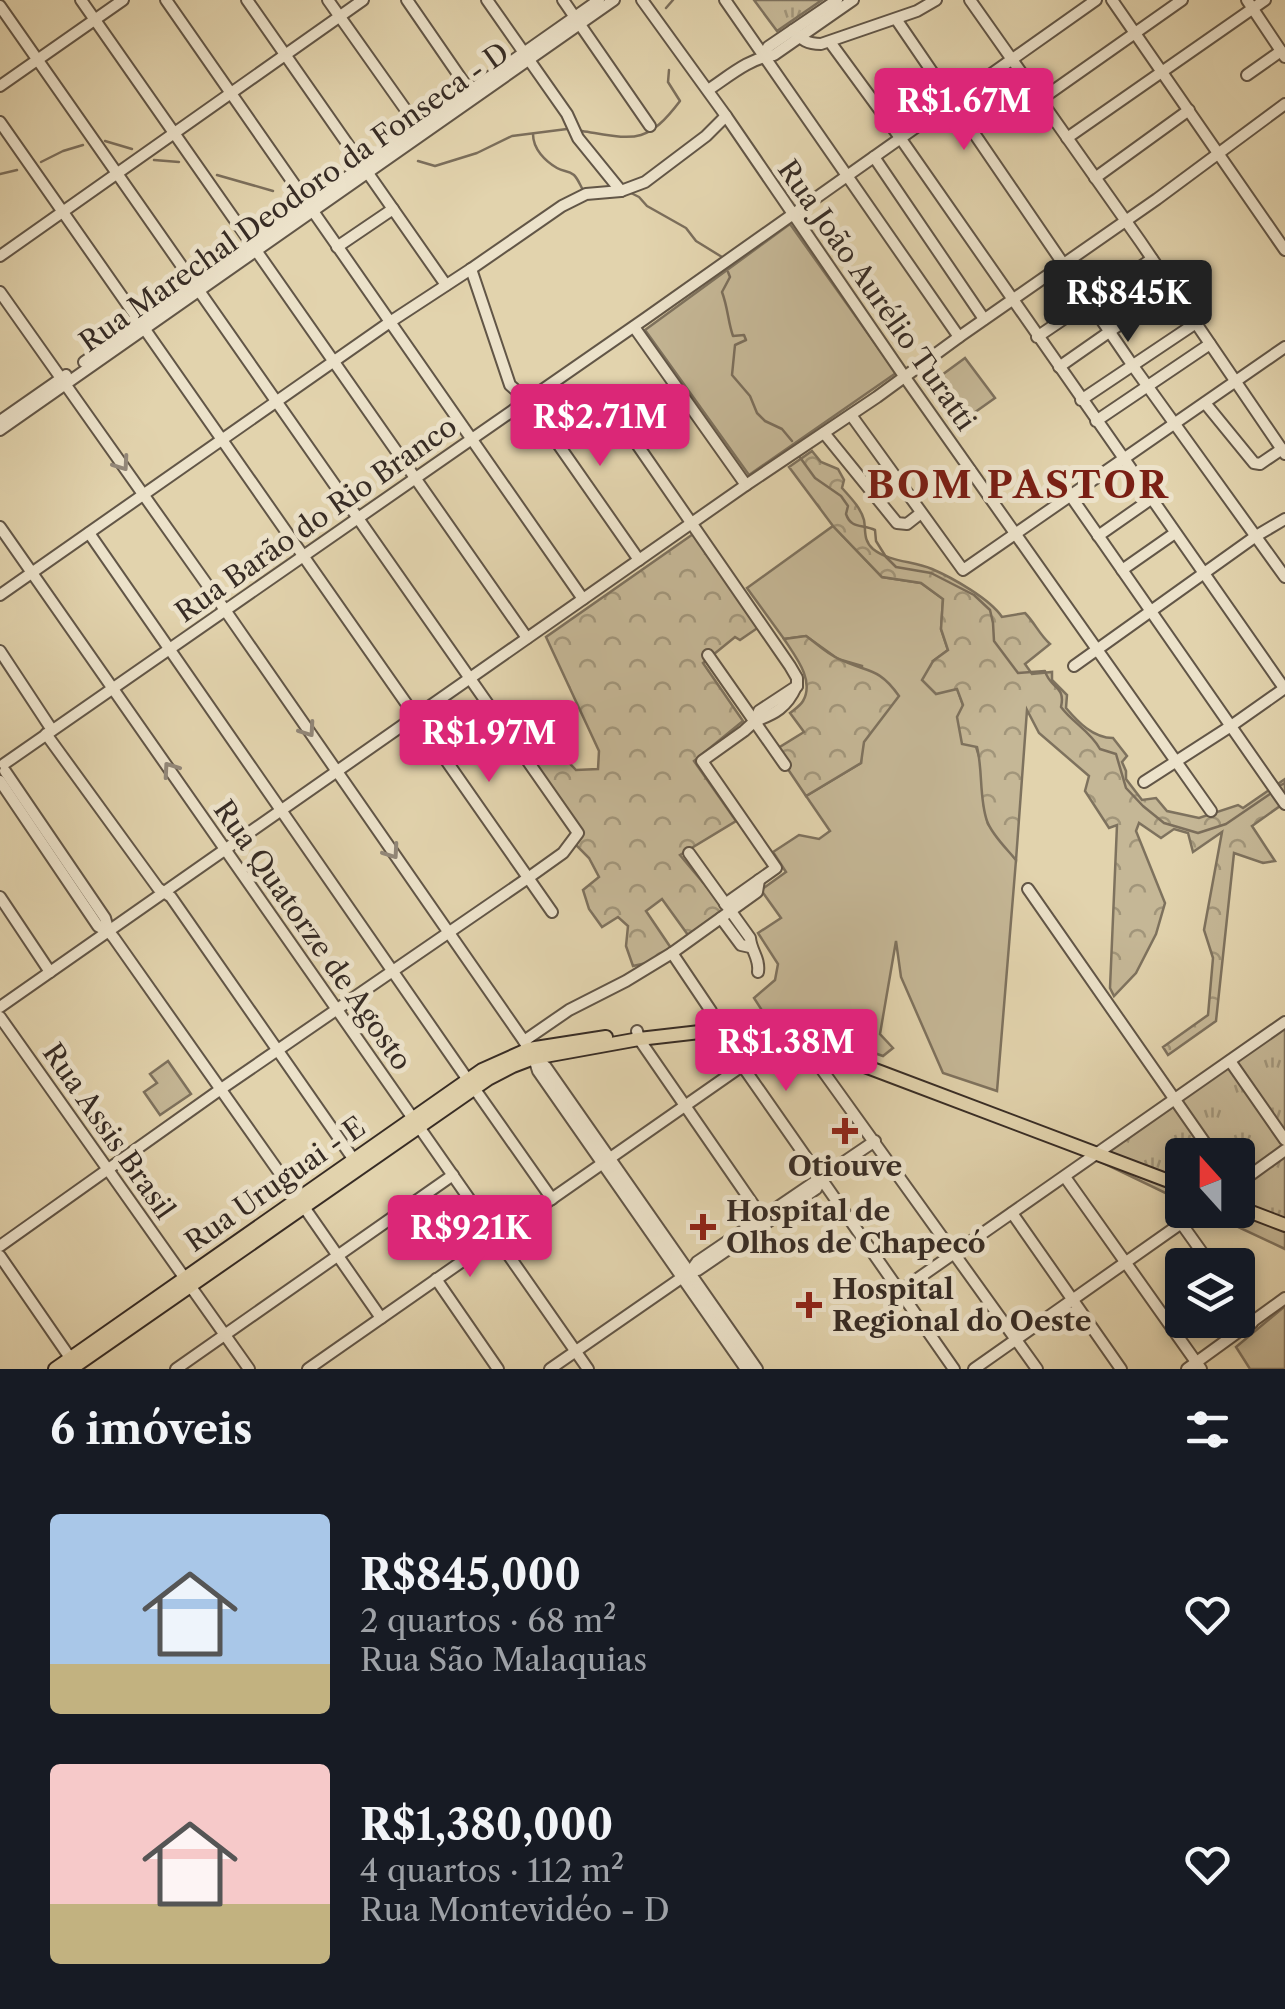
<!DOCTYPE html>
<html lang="pt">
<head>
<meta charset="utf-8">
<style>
  body { margin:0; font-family:"Libre Caslon Text",serif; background:#242831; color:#f1f3f6; height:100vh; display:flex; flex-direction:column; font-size:38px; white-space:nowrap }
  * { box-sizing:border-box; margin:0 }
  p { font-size:32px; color:#9ea1a6 }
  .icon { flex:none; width:55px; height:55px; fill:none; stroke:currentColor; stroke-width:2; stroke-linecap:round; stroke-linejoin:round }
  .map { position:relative; height:1369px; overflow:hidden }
  .side { display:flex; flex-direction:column; background:#171b24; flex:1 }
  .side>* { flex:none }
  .needle { width:65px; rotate:339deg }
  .buttons { position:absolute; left:1165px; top:1138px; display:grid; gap:20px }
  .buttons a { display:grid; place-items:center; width:90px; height:90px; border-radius:10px; background:#171b24; box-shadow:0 5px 15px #0003; font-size:50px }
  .price { position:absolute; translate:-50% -85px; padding:0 22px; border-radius:10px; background:#db2777; color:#fff; font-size:32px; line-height:65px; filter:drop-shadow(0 2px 5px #0008) }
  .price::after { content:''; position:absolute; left:50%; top:60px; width:30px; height:22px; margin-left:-15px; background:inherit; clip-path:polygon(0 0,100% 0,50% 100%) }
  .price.on { background:#222; color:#fff }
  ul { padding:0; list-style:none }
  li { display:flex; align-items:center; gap:30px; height:250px; padding:0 50px }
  li span { display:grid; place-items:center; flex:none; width:280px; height:200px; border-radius:10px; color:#555 }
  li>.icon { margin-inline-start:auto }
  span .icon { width:120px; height:120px; fill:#fffc; stroke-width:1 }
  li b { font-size:42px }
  h2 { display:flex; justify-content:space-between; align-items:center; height:120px; padding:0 50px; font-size:42px }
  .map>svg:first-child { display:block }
  .green { fill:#c5b796; stroke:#7e725e; stroke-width:2.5 }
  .forest { fill:url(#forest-crowns); stroke:#7e725e; stroke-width:2.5 }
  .park { fill:url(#park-tufts); stroke:#7e725e; stroke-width:2.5 }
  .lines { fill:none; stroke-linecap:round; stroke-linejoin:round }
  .stream { stroke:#7b6e5b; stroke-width:2.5 }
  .minor-casing { stroke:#625647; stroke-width:14 }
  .major-casing { stroke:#372c25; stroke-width:16 }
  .minor { stroke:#ece2ca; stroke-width:10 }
  .major { stroke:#e2d3ad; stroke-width:12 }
  .oneway { stroke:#928778 }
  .poi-dot { fill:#8f2418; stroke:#ece2ca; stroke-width:4 }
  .labels { text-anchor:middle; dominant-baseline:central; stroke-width:10; stroke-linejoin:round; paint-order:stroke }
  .street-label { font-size:28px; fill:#372c25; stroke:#ece2ca }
  .poi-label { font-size:28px; font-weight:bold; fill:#372c25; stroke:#ece2ca; text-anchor:start }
  .district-label { font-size:38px; font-weight:bold; letter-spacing:2.5px; fill:#7a1f14; stroke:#ece2ca }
</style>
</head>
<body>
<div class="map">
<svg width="1285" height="1369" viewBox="0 0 1285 1369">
  <defs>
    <pattern id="forest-crowns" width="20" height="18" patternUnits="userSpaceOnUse" patternTransform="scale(2.5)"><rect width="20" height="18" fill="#c5b796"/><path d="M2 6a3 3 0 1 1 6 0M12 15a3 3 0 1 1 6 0" fill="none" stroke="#a1957a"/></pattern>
    <pattern id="park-tufts" width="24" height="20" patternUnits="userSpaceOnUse" patternTransform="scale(2.5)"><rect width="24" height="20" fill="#c5b796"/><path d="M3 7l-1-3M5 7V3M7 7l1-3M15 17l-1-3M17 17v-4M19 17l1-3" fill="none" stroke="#a1957a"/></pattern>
  </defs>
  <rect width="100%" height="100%" fill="#e2d3ad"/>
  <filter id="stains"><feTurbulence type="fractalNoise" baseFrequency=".002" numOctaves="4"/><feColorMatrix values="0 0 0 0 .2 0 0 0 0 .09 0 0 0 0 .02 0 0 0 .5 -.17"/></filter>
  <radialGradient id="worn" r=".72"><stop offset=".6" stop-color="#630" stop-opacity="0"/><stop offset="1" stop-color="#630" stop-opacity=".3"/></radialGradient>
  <g class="green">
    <polygon points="790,224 896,373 749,475 645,330"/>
    <polygon points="965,358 995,398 964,420 935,380"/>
    <polygon points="833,526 882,577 921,583 943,599 941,629 948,650 933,661 957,688 963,705 981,763 984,806 988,824 1016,860 997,1091 943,1073 901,977 896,941 880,1034 893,1048 883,1056 765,1015 754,998 775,980 778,964 758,933 781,918 761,890 786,872 773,852 799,835 819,839 830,831 806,796 861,763 862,666 838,659 806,636 784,639 747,588"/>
    <polygon points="168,1061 191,1094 160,1115 144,1092 157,1083 150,1074"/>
    <polygon points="1285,1306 1285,1369 1250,1369 1236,1347"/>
  </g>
  <g class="forest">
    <path d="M 812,451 L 821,462 L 838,469 L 844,480 L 842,488 C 850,497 861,508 864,520 C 866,531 863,540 873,549 C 889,562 914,561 932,569 C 953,578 990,599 1002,617 L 1025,613 C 1035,623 1039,634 1050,644 L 1025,664 L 1032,674 L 1052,672 L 1052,680 L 1067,695 L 1066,708 C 1078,722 1093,738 1113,738 L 1127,756 L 1122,762 L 1126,771 L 1126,779 L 1142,800 L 1156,798 L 1167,811 L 1199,818 L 1238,805 L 1243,808 L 1285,779 L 1285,792 L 1276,798 L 1280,806 L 1252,826 L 1275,861 L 1263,863 L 1234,853 L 1216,1021 L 1168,1055 L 1163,1047 L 1208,1015 L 1213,958 L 1204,930 L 1222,832 L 1193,852 L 1188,833 L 1174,829 L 1161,838 L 1139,823 L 1136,831 L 1165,903 L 1156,934 L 1136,973 L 1114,996 L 1110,988 L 1117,825 L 1109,828 L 1085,791 L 1089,776 L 1039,733 L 1027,710 L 1016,860 C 1007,849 992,835 987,821 C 979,798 983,771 977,747 L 962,744 L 957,717 L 963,705 L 957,689 L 936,694 L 922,680 L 933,661 L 948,650 L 941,629 L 943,599 L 921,583 L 882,577 L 833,526 L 789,467 Z"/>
    <polygon points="696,532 759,627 740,640 735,637 703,663 743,721 694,761 736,821 680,855 726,910 688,935 662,899 646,911 671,948 651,962 633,966 626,946 628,926 618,917 602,927 589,909 583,890 599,877 589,858 576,845 582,831 533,762 554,747 576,770 598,769 599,751 546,637"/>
    <path d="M 806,636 C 816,643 827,654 839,659 C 867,673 878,666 899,696 L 864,742 L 861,763 L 806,796 L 775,750 L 804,732 L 790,713 C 795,709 800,706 803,701 C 815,680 795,656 784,639 Z"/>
  </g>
  <g class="park">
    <polygon points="754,0 822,0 777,31"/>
    <polygon points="1285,1027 1285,1249 1202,1210 1238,1210 1238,1155 1182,1155 1182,1201 1097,1160"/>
  </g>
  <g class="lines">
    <g class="stream">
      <polyline points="666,8 673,0"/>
      <path d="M 582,131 C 633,139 646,146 680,101 L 668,82 L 669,70"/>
      <path d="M 533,134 C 533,149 545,161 557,168 C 564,172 568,170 574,175 C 578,179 580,185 583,190"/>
      <polyline points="105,141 132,149"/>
      <polyline points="154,160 179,162"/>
      <polyline points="418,161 435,166 477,153 512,136 567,129"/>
      <polyline points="41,162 63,151 83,145"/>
      <polyline points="0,174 17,170"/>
      <polyline points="217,175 273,191"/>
      <polyline points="631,193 639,197 647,206 686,228 696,241 722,257"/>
      <path d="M 728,272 L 730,277 L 722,292 C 728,308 728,322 733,336 L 744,335 L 746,340 L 735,345 L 732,375 L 750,396 L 757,413 L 765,421 L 782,429 L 792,441"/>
      <path d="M 799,456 L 815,478 L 841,496 L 848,506 L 846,514 C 851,529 862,524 875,530 L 876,541 L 886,557 L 896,567 L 931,573 L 974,595 L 990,610 L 993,623 L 994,641 L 1018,673 L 1045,671 C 1050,689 1066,685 1061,707 C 1072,722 1091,732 1100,749 L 1116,754 L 1126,788 L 1143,806 L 1164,823 L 1198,833 L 1226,824 L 1270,794"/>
      <polyline points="1281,785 1285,783"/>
    </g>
    <g class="minor-casing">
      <g id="minor">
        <polyline points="81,0 527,638"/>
        <polyline points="166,0 583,599"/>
        <polyline points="247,0 446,285"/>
        <polyline points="328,0 420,130"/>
        <polyline points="407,0 471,93"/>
        <polyline points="487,0 567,114 578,138 621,191"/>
        <polyline points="563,0 650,126"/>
        <polyline points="642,0 726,116 904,376 1211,811"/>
        <polyline points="725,0 959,337"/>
        <polyline points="970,0 1140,241 1285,454"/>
        <polyline points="1112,0 1285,250"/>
        <polyline points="1247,0 1285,57"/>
        <polyline points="0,6 578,833 563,853 528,878 221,1089 0,1246"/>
        <polyline points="896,19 1133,366 1285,577"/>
        <path d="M 793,30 C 801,40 808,44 821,44 L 917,11 L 936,0"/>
        <polyline points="830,42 901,139 1284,688"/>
        <polyline points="764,56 768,47 837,0"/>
        <polyline points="1247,75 1281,51"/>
        <polyline points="0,86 123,0"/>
        <path d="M 708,90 C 728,77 749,58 774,55 L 853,0"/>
        <polyline points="1040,100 1182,0"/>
        <polyline points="0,122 552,912"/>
        <polyline points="1067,138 1265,0"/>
        <polyline points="874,157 984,319"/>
        <polyline points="1095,178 1189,110"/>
        <polyline points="337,247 393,209"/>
        <polyline points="0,256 363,0"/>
        <polyline points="471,269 510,385 528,401 639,560"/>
        <polyline points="0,292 225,610 524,1041 534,1058 538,1071 746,1369"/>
        <polyline points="634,327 746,485"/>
        <polyline points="1037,337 1152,259"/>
        <polyline points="84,362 599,0"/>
        <polyline points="1059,367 1172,288"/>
        <polyline points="1081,400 1196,323"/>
        <polyline points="1205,403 1254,463 1260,464 1282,449"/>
        <polyline points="851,415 963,570 1285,347"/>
        <polyline points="0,421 66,375"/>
        <polyline points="1096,421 1210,344"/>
        <polyline points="623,424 790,666 797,678 797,686"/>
        <polyline points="0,430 614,0"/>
        <polyline points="824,433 897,523 907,524 921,513"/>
        <polyline points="1070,495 1285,804"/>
        <polyline points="0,527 588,1369"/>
        <polyline points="89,533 468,1080"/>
        <polyline points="1098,536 1151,499"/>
        <polyline points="1122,570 1175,533"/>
        <polyline points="0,595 390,322 471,269 562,206 586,194 621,191 645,182 706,136 726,116"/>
        <polyline points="0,651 52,730"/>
        <polyline points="708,655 785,765"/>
        <polyline points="1074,666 1256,536 1285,519"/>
        <path d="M 755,721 C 775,714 787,707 796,687"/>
        <polyline points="46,734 158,888 171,897 354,1160"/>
        <polyline points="4,764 646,318 1096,0"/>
        <polyline points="5,771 105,918 109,932"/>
        <polyline points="0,781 98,926 109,932 114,938 298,1199"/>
        <polyline points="1144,782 1231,726 1285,688"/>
        <path d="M 689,853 L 750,938 C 751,951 760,958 758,972"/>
        <polyline points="1028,889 1210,1150"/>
        <polyline points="0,897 50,972"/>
        <polyline points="725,904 776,868 702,761 744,731 755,721 759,711 797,686"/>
        <polyline points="721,918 741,945 750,947"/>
        <polyline points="672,953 711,1011 718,1031 954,1369"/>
        <polyline points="0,1007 746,485 877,397 959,337 1157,199 1285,104"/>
        <polyline points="0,1017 249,1369"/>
        <polyline points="637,1031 639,1039 766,1223"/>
        <polyline points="524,1041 569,1010 626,981 672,953 757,892 759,880"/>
        <polyline points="813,1053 815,1060 1037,1369"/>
        <polyline points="534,1058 546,1067 757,1369"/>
        <polyline points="1230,1061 1285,1140"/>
        <polyline points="474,1088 552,1199"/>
        <polyline points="1065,1177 1201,1369"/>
        <polyline points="1238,1184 1285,1150"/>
        <polyline points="304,1207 381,1318"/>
        <polyline points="1012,1213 1121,1369"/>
        <polyline points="1181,1223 1211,1265"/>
        <polyline points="0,1256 73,1362"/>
        <polyline points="690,1272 698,1270 816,1189 821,1180"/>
        <polyline points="436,1279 498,1369"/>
        <polyline points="900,1291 1285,1022"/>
        <polyline points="1238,1303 1252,1323"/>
        <polyline points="176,1369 453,1175"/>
        <polyline points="308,1369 742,1066"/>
        <polyline points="550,1369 690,1272 697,1262 875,1141"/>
        <polyline points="974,1369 1200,1210"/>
        <polyline points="1187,1369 1285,1298"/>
      </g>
    </g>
    <g class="major-casing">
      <g id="major">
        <polyline points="750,1026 803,1033 821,1039 848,1058"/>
        <polyline points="1238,1207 1285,1225"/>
        <polyline points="55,1369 482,1070 529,1049 606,1037"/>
        <polyline points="71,1369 488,1079 513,1066 534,1058 639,1039 700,1032 748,1033 806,1052 854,1062 1182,1186"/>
      </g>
    </g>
    <use href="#minor" class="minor"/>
    <use href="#major" class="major"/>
  </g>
  <defs><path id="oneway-chevron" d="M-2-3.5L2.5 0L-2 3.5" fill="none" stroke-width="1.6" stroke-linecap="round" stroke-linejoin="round" transform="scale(2.5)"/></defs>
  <g class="oneway">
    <use href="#oneway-chevron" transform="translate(122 464) rotate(55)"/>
    <use href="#oneway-chevron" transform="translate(308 730) rotate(55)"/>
    <use href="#oneway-chevron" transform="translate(170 769) rotate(-125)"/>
    <use href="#oneway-chevron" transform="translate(392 852) rotate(55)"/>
  </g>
  <g class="poi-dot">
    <path d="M840 1116h10v10h10v10h-10v10h-10v-10h-10v-10h10z"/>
    <path d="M698 1212h10v10h10v10h-10v10h-10v-10h-10v-10h10z"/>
    <path d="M804 1290h10v10h10v10h-10v10h-10v-10h-10v-10h10z"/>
  </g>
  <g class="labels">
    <g class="street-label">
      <text transform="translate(294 197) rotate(-35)">Rua Marechal Deodoro da Fonseca - D</text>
      <text transform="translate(877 295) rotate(55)">Rua João Aurélio Turatti</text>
      <text transform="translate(316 519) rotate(-35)">Rua Barão do Rio Branco</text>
      <text transform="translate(313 935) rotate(55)">Rua Quatorze de Agosto</text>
      <text transform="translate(109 1131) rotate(55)">Rua Assis Brasil</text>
      <text transform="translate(275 1184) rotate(-35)">Rua Uruguai - E</text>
    </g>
    <g class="poi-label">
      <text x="845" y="1166" text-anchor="middle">Otiouve</text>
      <text x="726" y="1211">Hospital de<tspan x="726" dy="32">Olhos de Chapecó</tspan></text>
      <text x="832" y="1289">Hospital<tspan x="832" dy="32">Regional do Oeste</tspan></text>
    </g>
    <g class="district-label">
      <text x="1018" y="484">BOM PASTOR</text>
    </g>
  </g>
  <rect width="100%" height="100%" filter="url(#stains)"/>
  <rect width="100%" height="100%" fill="url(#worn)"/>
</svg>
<div class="buttons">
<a><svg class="needle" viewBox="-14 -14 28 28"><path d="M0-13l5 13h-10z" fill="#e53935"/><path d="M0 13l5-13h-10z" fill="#9ea1a6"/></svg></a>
<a><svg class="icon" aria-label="layers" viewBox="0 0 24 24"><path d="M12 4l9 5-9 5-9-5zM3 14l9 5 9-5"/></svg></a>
</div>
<b class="price" style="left:964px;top:153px">R$1.67M</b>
<b class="price on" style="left:1128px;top:345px">R$845K</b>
<b class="price" style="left:600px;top:469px">R$2.71M</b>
<b class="price" style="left:489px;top:785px">R$1.97M</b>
<b class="price" style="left:786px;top:1094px">R$1.38M</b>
<b class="price" style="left:470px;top:1280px">R$921K</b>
</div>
<section class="side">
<h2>6 imóveis<svg class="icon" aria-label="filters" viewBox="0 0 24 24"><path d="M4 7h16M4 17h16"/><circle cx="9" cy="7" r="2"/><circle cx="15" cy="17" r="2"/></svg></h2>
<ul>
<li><span style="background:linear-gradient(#a9c7e8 75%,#c2b280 0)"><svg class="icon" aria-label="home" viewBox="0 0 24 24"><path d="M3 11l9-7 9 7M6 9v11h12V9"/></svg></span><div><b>R$845,000</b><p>2 quartos · 68 m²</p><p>Rua São Malaquias</p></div><svg class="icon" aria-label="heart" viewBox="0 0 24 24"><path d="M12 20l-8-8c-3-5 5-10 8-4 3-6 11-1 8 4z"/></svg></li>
<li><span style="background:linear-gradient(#f6c9c9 70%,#c2b280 0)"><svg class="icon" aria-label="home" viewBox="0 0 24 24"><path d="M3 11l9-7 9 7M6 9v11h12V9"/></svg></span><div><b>R$1,380,000</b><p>4 quartos · 112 m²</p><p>Rua Montevidéo - D</p></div><svg class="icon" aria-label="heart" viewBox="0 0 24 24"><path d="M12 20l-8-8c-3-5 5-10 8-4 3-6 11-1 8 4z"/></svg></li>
</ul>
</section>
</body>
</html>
